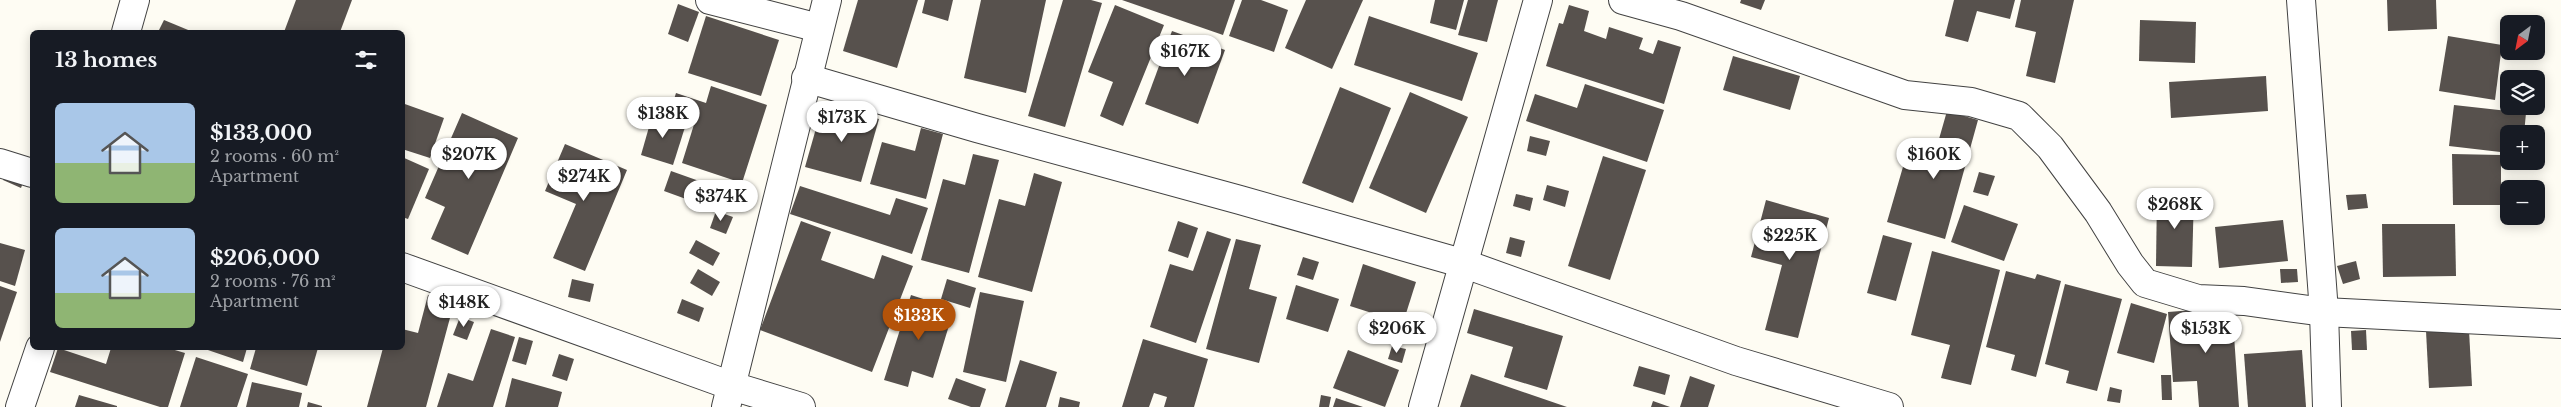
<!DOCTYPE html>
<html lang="en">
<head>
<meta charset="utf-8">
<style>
  body { margin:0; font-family:"Libre Baskerville",serif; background:#20242c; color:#f1f3f6; height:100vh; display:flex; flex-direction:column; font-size:19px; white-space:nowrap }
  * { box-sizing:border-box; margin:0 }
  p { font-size:16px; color:#9ea1a6 }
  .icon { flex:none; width:28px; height:28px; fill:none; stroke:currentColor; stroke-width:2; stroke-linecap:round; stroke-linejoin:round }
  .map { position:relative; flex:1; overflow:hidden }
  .drawer { position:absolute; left:30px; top:30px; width:375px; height:320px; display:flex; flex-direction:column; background:#171b24; border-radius:8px; box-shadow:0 2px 12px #0003 }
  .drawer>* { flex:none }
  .needle { width:32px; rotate:212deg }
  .fabs { position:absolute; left:2500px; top:15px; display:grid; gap:10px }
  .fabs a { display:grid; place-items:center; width:45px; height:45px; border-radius:8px; background:#171b24; box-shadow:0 2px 12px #0003; font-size:25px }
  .price { position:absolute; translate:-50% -42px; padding:0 11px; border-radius:18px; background:#fff; color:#222; font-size:16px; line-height:32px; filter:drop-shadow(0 1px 2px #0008) }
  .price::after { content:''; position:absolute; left:50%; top:30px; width:15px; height:11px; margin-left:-8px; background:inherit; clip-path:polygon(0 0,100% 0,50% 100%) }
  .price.current { background:#b45309; color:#fff }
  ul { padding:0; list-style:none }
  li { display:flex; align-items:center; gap:15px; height:125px; padding:0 25px }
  li span { display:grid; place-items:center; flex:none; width:140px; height:100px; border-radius:8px; color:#555 }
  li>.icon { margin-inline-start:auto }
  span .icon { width:60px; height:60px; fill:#fffc; stroke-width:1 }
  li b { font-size:21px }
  h2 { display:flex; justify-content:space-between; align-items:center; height:60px; padding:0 25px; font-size:21px }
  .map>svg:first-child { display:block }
  .building { fill:#57514d }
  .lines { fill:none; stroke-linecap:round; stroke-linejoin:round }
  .street-casing { stroke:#424242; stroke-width:30 }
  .street { stroke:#fff; stroke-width:28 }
</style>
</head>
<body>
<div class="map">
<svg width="2561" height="407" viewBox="0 0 2561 407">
  <rect width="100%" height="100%" fill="#fefcf3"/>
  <g class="building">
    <polygon points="296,0 352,0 340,32 284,32"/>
    <polygon points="858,0 918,0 897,68 843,51"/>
    <polygon points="925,0 953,0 948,21 922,13"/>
    <polygon points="981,0 1046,0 1026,93 964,78"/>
    <polygon points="1063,0 1091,0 1102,3 1065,127 1028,116"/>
    <polygon points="1122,0 1235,0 1223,35"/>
    <polygon points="1242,0 1261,0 1288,10 1274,52 1229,36"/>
    <polygon points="1306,0 1363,0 1332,69 1285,48"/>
    <polygon points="1435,0 1464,0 1456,30 1430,23"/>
    <polygon points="1468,0 1498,0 1487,42 1458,35"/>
    <polygon points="1741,0 1765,0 1761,10 1740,3"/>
    <polygon points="1954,0 2015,0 2010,19 1977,11 1968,42 1945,36"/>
    <polygon points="2021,0 2074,0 2055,83 2026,76 2036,32 2015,27"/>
    <polygon points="2387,0 2436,0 2437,29 2388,31"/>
    <polygon points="678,4 699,12 688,42 668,34"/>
    <polygon points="1115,5 1164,25 1123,126 1100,116 1113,82 1088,72"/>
    <polygon points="1569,5 1589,11 1584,31 1606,39 1609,27 1643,38 1639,49 1653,54 1658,40 1681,47 1664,104 1546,66 1559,23 1563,24"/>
    <polygon points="706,16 779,40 761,96 688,73"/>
    <polygon points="1369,16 1478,53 1462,101 1354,65"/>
    <polygon points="164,20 193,32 158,32"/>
    <polygon points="2140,20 2196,22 2195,63 2139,61"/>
    <polygon points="1172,31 1225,50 1198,124 1145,104"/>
    <polygon points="2448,36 2502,45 2495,100 2439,91"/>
    <polygon points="1733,56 1800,76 1790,110 1723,90"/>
    <polygon points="2266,76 2268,111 2171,118 2169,82"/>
    <polygon points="1585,84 1664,110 1647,162 1526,121 1535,94 1577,108"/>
    <polygon points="711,86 767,105 742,183 682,163 696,118 671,109 676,93 706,103"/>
    <polygon points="1340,87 1391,108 1353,203 1302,183"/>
    <polygon points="1410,92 1468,117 1426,213 1369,188"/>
    <polygon points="402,103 444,118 430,158 402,149"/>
    <polygon points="823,104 879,119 861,182 805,167"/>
    <polygon points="2454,105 2526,113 2524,134 2509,134 2509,153 2449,146"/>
    <polygon points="1947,111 1978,120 1945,239 1887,222 1907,153 1933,160"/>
    <polygon points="462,113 518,138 468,255 431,239 445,207 425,198"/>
    <polygon points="653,113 686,124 673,165 641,155"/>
    <polygon points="921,128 943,134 926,199 870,184 882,142 915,151"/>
    <polygon points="1530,136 1550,141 1546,156 1527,151"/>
    <polygon points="565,144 627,170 585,271 553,258 576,204 545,191"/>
    <polygon points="973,154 999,160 969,273 921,260 943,179 965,185"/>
    <polygon points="2452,154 2501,155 2501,205 2453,205"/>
    <polygon points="1603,156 1646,170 1610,280 1568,266"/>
    <polygon points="402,157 429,169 408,219 402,217"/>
    <polygon points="8,168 26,175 21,188 3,180"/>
    <polygon points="671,171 716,187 708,207 664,191"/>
    <polygon points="1979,172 1995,176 1988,196 1973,192"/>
    <polygon points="1034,173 1062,182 1032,292 978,277 999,199 1025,206"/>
    <polygon points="1547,185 1569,191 1565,207 1543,200"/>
    <polygon points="800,186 890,215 896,198 928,208 912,254 790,214"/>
    <polygon points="2157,193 2194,194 2192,267 2156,266"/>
    <polygon points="1516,194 1533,198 1530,211 1513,206"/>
    <polygon points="2366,194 2368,208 2348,210 2346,195"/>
    <polygon points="1766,200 1829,218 1798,338 1765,330 1782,265 1751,257"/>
    <polygon points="1964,205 2018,224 2004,261 1951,242"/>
    <polygon points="716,211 733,217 726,234 710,228"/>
    <polygon points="2283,220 2288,261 2219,268 2215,227"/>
    <polygon points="801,221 831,232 821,260 874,279 882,255 913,266 872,372 760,330"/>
    <polygon points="1178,221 1198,228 1188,258 1168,251"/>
    <polygon points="2382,224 2455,224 2456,276 2383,277"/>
    <polygon points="1207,231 1231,239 1196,343 1150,327 1170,264 1193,271"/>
    <polygon points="1883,235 1912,243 1896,301 1867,293"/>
    <polygon points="1510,237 1525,241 1521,257 1506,253"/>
    <polygon points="1236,239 1261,245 1249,289 1277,297 1259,363 1206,349"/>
    <polygon points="696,240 720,253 713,266 689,253"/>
    <polygon points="0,243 25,250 15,286 0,281"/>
    <polygon points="1932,251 2000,270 1971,385 1941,378 1950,345 1911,335"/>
    <polygon points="1303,257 1319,262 1313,280 1297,275"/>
    <polygon points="2356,261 2360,279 2343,284 2337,266"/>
    <polygon points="1363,264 1416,282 1403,323 1350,306"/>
    <polygon points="698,269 720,282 712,296 690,283"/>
    <polygon points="2280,269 2297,269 2298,282 2281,283"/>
    <polygon points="2006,271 2035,279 2037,274 2061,281 2036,377 2011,370 2015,355 1986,347"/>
    <polygon points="572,279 594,284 590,302 568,297"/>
    <polygon points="947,279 976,288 970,308 941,299"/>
    <polygon points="2065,284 2122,299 2097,391 2066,383 2069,371 2045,364"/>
    <polygon points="1296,285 1339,299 1328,332 1286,319"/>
    <polygon points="0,286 17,292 0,342"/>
    <polygon points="980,292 1024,301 1006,382 963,372"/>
    <polygon points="428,295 454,303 426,407 367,407 383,348 402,348 402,329 418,333"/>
    <polygon points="911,295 954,309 933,378 912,371 908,387 884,380"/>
    <polygon points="682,299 704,308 699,322 677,313"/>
    <polygon points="2131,303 2167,314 2154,363 2117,353"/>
    <polygon points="2232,307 2239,407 2199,407 2197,381 2173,382 2168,312"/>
    <polygon points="1474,309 1563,336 1547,390 1504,377 1513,347 1467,333"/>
    <polygon points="460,317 474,322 467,340 453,335"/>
    <polygon points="491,329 515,337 493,407 437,407 448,373 473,381"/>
    <polygon points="2366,330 2367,350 2352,350 2351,331"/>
    <polygon points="2469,330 2472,386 2429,388 2426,331"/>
    <polygon points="519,337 533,341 526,365 512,361"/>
    <polygon points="1143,339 1208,359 1194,407 1164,407 1167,397 1154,393 1149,407 1122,407"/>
    <polygon points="1392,346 1406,349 1402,363 1388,359"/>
    <polygon points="58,348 106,364 111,348 168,348 185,353 168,407 160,407 50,372"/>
    <polygon points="202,348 247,348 243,362"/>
    <polygon points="256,348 318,348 307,386 250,369"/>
    <polygon points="1348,350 1399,370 1385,407 1333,388"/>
    <polygon points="2302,350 2306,407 2248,407 2244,354"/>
    <polygon points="559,354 574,359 567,381 552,376"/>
    <polygon points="196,357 248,374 237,407 180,407"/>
    <polygon points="1020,360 1057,372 1046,407 1005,407"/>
    <polygon points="1639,366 1670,375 1665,395 1633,386"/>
    <polygon points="1471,374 1567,407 1460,407"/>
    <polygon points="2161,375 2171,375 2172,400 2162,400"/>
    <polygon points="1690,376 1715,385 1708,407 1680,407"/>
    <polygon points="512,378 562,392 558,407 505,407"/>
    <polygon points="956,378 986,389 980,407 971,407 948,399"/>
    <polygon points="252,382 302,393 299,407 246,407"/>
    <polygon points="2110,387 2122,390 2120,403 2107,401"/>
    <polygon points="79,395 117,406 117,407 75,407"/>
    <polygon points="1321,395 1331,397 1329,407 1319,407"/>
    <polygon points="1060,397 1080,402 1079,407 1058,407"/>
    <polygon points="1336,398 1363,407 1333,407"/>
    <polygon points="1653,401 1670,407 1651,407"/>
    <polygon points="308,402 322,406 322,407 307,407"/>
  </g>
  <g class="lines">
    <g class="street-casing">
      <g id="street">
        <polyline points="710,0 819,28"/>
        <polyline points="1623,0 1681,16 1905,95 1971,102 2019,116 2050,147 2098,212 2130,264 2145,283 2198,299 2244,301 2324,312 2561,324"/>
        <polyline points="2301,0 2324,312 2327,407"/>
        <polyline points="126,32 135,0"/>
        <polyline points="806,78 977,128 1240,200 1465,264 1736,361 1889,407"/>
        <polyline points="0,163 32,173"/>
        <polyline points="402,267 732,386 801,407"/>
        <polyline points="20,407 40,348"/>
        <polyline points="726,407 827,0"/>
        <polyline points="1423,407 1538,0"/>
      </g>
    </g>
    <use href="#street" class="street"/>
  </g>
</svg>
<div class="fabs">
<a><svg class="needle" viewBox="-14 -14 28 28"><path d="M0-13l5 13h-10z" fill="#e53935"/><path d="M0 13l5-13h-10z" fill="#9ea1a6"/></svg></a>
<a><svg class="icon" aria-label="layers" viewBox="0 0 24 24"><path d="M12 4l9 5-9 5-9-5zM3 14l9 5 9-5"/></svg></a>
<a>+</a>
<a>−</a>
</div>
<b class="price" style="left:1185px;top:77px">$167K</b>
<b class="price" style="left:663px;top:139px">$138K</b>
<b class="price" style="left:842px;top:143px">$173K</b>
<b class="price" style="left:469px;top:180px">$207K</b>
<b class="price" style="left:1934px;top:180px">$160K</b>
<b class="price" style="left:584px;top:202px">$274K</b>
<b class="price" style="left:721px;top:222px">$374K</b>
<b class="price" style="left:2175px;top:230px">$268K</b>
<b class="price" style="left:1790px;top:261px">$225K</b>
<b class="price" style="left:464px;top:328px">$148K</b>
<b class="price current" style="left:919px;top:341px">$133K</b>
<b class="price" style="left:1397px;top:354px">$206K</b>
<b class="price" style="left:2206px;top:354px">$153K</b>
<section class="drawer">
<h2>13 homes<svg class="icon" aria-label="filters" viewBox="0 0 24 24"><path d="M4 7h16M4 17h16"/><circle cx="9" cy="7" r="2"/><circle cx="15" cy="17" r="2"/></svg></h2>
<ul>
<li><span style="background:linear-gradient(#a9c7e8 60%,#8fb573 0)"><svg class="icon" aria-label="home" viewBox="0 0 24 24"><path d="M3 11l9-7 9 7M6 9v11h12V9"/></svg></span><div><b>$133,000</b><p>2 rooms · 60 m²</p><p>Apartment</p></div></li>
<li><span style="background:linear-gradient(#a9c7e8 65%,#8fb573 0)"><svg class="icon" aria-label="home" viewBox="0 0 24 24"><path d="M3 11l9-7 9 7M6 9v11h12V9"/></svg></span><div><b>$206,000</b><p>2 rooms · 76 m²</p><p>Apartment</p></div></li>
</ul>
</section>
</div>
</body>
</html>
